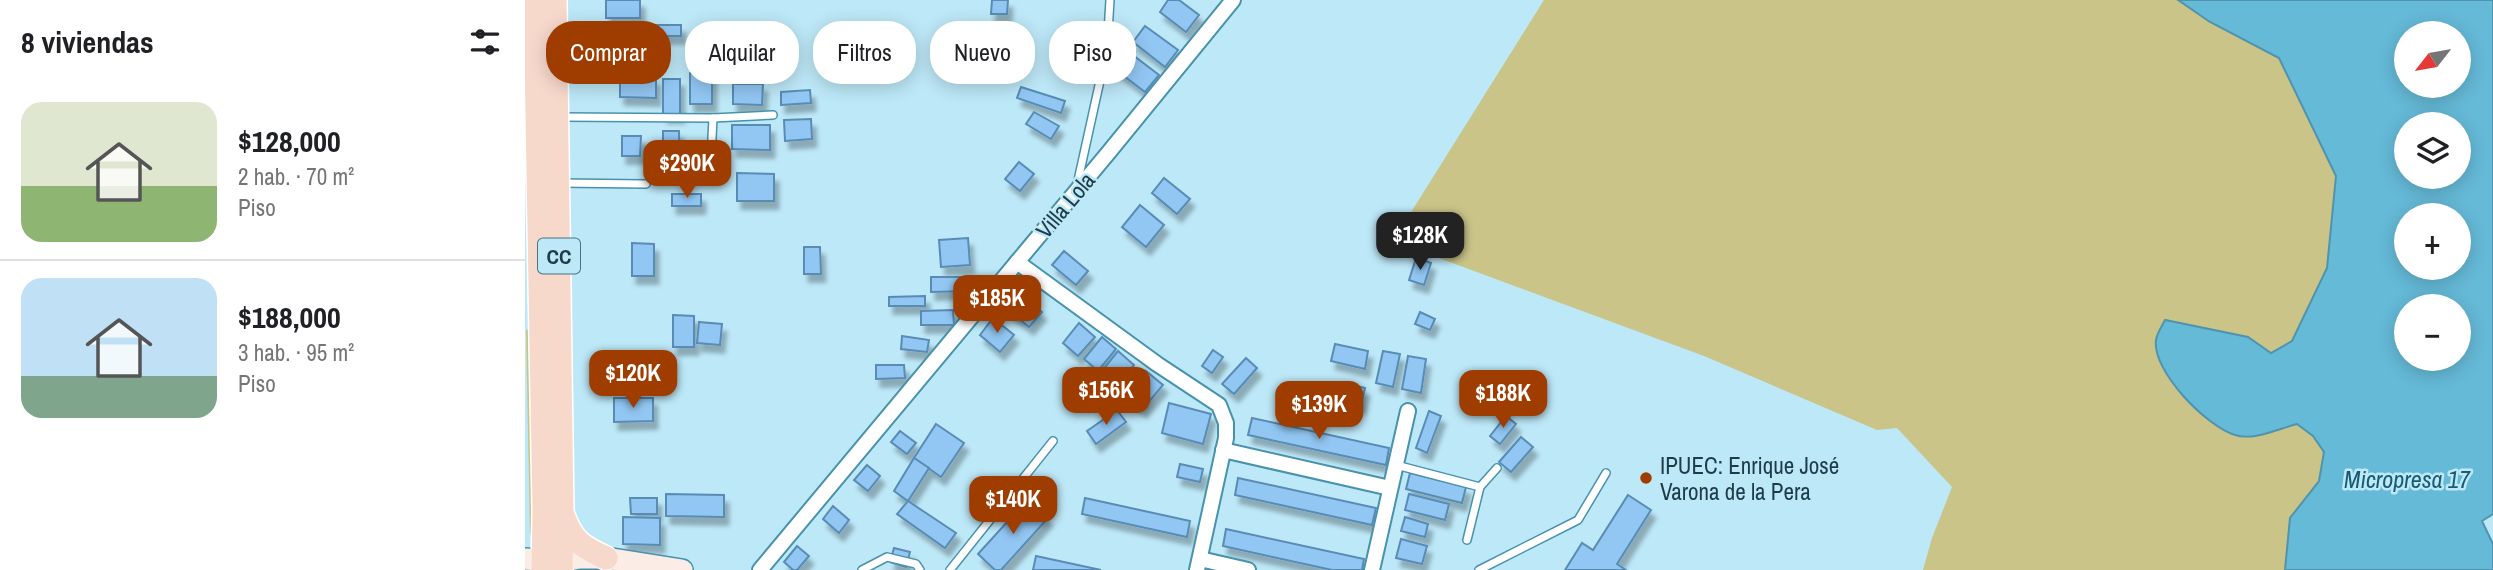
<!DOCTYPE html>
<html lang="es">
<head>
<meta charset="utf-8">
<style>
  body { margin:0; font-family:"Archivo Narrow",sans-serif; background:#f6f6f6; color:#202124; height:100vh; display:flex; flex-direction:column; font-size:26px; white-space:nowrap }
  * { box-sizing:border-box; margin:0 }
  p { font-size:23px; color:#757577 }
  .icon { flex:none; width:38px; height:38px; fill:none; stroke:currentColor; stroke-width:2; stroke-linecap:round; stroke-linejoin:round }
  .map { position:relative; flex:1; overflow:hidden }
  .side { display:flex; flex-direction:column; background:#fff; width:525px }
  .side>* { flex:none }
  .top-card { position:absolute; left:21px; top:21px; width:665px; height:63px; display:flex; gap:14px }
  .needle { width:46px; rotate:239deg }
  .fabs { position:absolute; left:1869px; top:21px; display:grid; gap:14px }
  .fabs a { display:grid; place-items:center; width:77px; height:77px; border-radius:50%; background:#fff; box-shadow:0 4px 18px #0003; font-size:35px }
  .price { position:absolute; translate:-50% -60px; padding:0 16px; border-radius:14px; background:#9f3c00; color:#fff; font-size:23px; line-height:46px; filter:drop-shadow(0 2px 4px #0008) }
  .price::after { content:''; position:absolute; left:50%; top:42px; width:21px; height:16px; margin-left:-10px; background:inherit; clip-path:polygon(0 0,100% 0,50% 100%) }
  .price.on { background:#222; color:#fff }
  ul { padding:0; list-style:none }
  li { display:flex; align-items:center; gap:21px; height:175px; padding:0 21px }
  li+li { border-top:2px solid #e0e0e0 }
  li span { display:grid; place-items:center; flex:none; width:196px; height:140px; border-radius:21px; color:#555 }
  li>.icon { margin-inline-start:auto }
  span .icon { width:84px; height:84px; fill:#fffc; stroke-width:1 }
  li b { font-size:30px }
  h2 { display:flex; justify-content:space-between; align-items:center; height:84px; padding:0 21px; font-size:30px }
  .pill { padding:0 24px; border-radius:28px; background:#fff; box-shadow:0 4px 18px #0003; font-size:24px; line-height:63px }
  .pill.on { background:#9f3c00; color:#fff }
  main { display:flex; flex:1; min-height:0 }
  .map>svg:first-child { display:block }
  .green { fill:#cac489 }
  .water { fill:#65bad8; stroke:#4f94ac; stroke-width:2; fill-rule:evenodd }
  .building { fill:#92c7f3; stroke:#588cb5; stroke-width:2; filter:url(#shadow) }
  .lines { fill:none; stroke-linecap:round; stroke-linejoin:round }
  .service-casing { stroke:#4792ac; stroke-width:10 }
  .minor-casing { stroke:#4792ac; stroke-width:18 }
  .secondary-casing { stroke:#4792ac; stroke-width:24 }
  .primary-casing { stroke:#fff; stroke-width:26 }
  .service { stroke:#fff; stroke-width:7 }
  .minor { stroke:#fff; stroke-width:14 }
  .secondary { stroke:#fbece6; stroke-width:21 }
  .primary { stroke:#f7d9cc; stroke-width:23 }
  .poi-dot { fill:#9f3c00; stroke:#bde8f8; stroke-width:2.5 }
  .labels { text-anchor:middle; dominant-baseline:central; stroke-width:5; stroke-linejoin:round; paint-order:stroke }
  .shield { fill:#bde8f8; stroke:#4d707c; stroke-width:2 }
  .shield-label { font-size:21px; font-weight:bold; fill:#1d3c47 }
  .street-label { font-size:23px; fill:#1d3c47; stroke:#bde8f8 }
  .poi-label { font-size:23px; fill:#1d3c47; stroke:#bde8f8; text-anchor:start }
  .water-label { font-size:24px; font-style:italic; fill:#175c71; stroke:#bde8f8 }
</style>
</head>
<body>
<main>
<section class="side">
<h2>8 viviendas<svg class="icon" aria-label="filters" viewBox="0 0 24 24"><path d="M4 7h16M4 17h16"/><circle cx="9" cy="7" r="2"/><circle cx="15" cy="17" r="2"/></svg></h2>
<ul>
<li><span style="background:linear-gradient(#dfe7d0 60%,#8fb573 0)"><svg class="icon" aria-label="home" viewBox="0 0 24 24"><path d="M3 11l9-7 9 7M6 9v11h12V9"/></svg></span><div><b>$128,000</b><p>2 hab. · 70 m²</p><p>Piso</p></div></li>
<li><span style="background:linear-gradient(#bfe0f5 70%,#7fa58c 0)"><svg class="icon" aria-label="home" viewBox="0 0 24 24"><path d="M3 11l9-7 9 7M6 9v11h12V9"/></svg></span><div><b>$188,000</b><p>3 hab. · 95 m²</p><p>Piso</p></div></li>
</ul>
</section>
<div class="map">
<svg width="1968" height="570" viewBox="0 0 1968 570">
  <defs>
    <filter id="shadow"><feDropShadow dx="4.5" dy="8" stdDeviation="2" flood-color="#0004"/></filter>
  </defs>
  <rect width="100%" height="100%" fill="#bde8f8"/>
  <g class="green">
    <polygon points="1019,0 1653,0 1685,22 1754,58 1811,176 1802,268 1767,341 1746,353 1723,337 1640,320 1725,437 1772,424 1788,436 1799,452 1794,481 1765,518 1760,570 1398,570 1407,538 1427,487 1372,428 1352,430 1179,356 868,241"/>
    <polygon points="5,329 9,530 5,534 1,330"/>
  </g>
  <path class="water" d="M 1653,0 L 1968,0 L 1968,514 L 1957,521 L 1968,544 L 1968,570 L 1760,570 L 1765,518 L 1794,481 L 1799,452 L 1788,436 L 1772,424 C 1753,429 1728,441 1710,435 C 1681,426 1627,371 1631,340 C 1632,333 1637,326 1640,320 L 1723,337 L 1746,353 L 1767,341 L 1802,268 L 1811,176 L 1754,58 L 1685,22 ZM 1881,33 L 1934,33 L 1934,86 L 1881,86 ZM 1881,124 L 1934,124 L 1934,177 L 1881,177 ZM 1881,215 L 1934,215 L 1934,268 L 1881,268 ZM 1881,306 L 1934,306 L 1934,359 L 1881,359 Z"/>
  <g class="building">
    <rect x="81" y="0" width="34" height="18"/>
    <polygon points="467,0 483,0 482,14 466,14"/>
    <polygon points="643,0 654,0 674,15 661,32 635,12"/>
    <rect x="128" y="25" width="28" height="11"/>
    <polygon points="620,26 653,50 640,67 608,42"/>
    <polygon points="600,49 634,75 620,92 587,67"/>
    <rect x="165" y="73" width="22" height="31"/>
    <polygon points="95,78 131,78 131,98 95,97"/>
    <rect x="138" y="79" width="17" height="36"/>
    <polygon points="208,84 238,84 237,105 208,104"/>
    <polygon points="496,87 540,101 536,113 492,98"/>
    <polygon points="285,90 286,103 256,105 256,92"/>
    <polygon points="509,112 534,126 526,139 501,124"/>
    <polygon points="286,119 287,139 260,141 259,120"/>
    <polygon points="207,125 245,125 245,150 207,149"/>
    <polygon points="138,131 154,131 155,168 138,168"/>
    <polygon points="97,136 116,136 115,156 97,156"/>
    <polygon points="494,162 509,174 495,191 480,179"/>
    <polygon points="212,173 249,174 249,201 212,201"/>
    <polygon points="639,178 665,199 652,214 627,193"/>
    <rect x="147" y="194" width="29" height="12"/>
    <polygon points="615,205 639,225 621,247 597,227"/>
    <polygon points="443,238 445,265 416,267 414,240"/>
    <polygon points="107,243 129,244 129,276 107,276"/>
    <polygon points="279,247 295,247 296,274 279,274"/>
    <polygon points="539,251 563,271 551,285 527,265"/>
    <polygon points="891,258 906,263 899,285 884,280"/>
    <polygon points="406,277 442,277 443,291 406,292"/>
    <polygon points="491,290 517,312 504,327 478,306"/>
    <polygon points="400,296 400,306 364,306 364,297"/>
    <polygon points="428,310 429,325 396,325 396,311"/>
    <polygon points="895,312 910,319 905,330 890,324"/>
    <polygon points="148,315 169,316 169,347 148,347"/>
    <polygon points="468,318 489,335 475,352 455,335"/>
    <polygon points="174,322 197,324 195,345 172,343"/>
    <polygon points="554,323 570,337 553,356 538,343"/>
    <polygon points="377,336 404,340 402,352 376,349"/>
    <polygon points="577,337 591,349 573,371 559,359"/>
    <polygon points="810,344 843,351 840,369 806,361"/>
    <polygon points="688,350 698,357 687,373 677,366"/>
    <polygon points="593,351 609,365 592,386 576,372"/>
    <polygon points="858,351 875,354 868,387 851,383"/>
    <polygon points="883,356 901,359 896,393 877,389"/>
    <polygon points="721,358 732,368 709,394 697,384"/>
    <polygon points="351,365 379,365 380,378 351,379"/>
    <polygon points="621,371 638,385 617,410 600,396"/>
    <polygon points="816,382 840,388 836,406 812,400"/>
    <polygon points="89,398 128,398 128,421 89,422"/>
    <polygon points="644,403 686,414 678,444 637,433"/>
    <polygon points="592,410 601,422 571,444 562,431"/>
    <polygon points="904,411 916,416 902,453 891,448"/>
    <polygon points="981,416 991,424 975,444 965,436"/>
    <polygon points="727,418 864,448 861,465 723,435"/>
    <polygon points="411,424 439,443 416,477 389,458"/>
    <polygon points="375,431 391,443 382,454 366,442"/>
    <polygon points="996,437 1008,447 986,472 974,462"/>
    <polygon points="389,458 404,468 383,501 369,491"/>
    <polygon points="655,464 678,469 675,482 652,477"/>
    <polygon points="342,465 355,476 343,491 329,480"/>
    <polygon points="885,473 941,487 937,503 881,489"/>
    <polygon points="713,478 851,508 847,525 710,495"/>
    <polygon points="141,494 199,495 199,517 141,516"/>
    <polygon points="884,494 924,504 920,520 880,510"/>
    <polygon points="1103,495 1126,510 1092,564 1101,570 1040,570 1057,543 1068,550"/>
    <polygon points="105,498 132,498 132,514 106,514"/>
    <polygon points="560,498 665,521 662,537 557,514"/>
    <polygon points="503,499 523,518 476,570 470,570 453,554"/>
    <polygon points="383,501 431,533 420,548 372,514"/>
    <polygon points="308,506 324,520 314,533 298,519"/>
    <polygon points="98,517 135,518 135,545 98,544"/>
    <polygon points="880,517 903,524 900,537 876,531"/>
    <polygon points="701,529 839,559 837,570 807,570 698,546"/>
    <polygon points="876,539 902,546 897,564 871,558"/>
    <polygon points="272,546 284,556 272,570 268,570 259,562"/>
    <polygon points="369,548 385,552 381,567 365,562"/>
    <polygon points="511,556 576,570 508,570"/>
  </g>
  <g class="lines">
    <g class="service-casing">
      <g id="service">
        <polyline points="35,117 188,118 248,115"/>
        <polyline points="186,157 188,118"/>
        <polyline points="34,183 121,184"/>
        <polyline points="552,185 582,49 585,0"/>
        <polyline points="871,465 955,487"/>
        <polyline points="942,540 955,487 972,468"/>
        <polyline points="337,570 362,557 391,564 395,570"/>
        <polyline points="425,570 528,441"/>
        <polyline points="954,570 1053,520 1081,473"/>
      </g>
    </g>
    <g class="minor-casing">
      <g id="minor">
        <polyline points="492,262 632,364 694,405 701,423 701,438 672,570"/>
        <polyline points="698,450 865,488"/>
        <polyline points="675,559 723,570"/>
        <polyline points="235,570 584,152 708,0"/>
        <polyline points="847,570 883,411"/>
      </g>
    </g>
    <g class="secondary-casing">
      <polyline id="secondary" points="0,559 36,561 55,558 81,558 157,570"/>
    </g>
    <g class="primary-casing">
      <g id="primary">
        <polyline points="10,0 19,512 18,570"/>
        <polyline points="30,0 37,511 36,570"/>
        <path d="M 38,515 C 47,541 57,547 81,558"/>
      </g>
    </g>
    <use href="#service" class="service"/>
    <use href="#minor" class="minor"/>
    <use href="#secondary" class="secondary"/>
    <use href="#primary" class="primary"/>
  </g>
  <circle class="poi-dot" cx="1121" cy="478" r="7"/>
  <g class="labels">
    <rect class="shield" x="13" y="238.5" width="42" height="35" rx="5"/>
    <g class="shield-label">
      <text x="34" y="256">CC</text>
    </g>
    <g class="street-label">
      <text transform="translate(540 205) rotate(-50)">Villa Lola</text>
    </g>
    <g class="poi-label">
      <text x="1135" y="465">IPUEC: Enrique José<tspan x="1135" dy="26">Varona de la Pera</tspan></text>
    </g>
    <g class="water-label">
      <text x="1882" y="479">Micropresa 17</text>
    </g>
  </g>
</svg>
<div class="fabs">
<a><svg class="needle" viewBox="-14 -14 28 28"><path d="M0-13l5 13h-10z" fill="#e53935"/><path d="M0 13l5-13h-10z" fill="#757577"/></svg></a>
<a><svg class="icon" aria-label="layers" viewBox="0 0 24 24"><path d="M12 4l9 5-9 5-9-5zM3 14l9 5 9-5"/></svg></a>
<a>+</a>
<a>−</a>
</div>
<b class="price" style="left:162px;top:200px">$290K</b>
<b class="price on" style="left:895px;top:272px">$128K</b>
<b class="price" style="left:472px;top:335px">$185K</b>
<b class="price" style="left:108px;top:410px">$120K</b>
<b class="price" style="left:581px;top:427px">$156K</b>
<b class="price" style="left:978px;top:430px">$188K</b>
<b class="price" style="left:794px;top:441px">$139K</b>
<b class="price" style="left:488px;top:536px">$140K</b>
<div class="top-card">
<a class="pill on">Comprar</a>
<a class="pill">Alquilar</a>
<a class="pill">Filtros</a>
<a class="pill">Nuevo</a>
<a class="pill">Piso</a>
</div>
</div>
</main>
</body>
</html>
